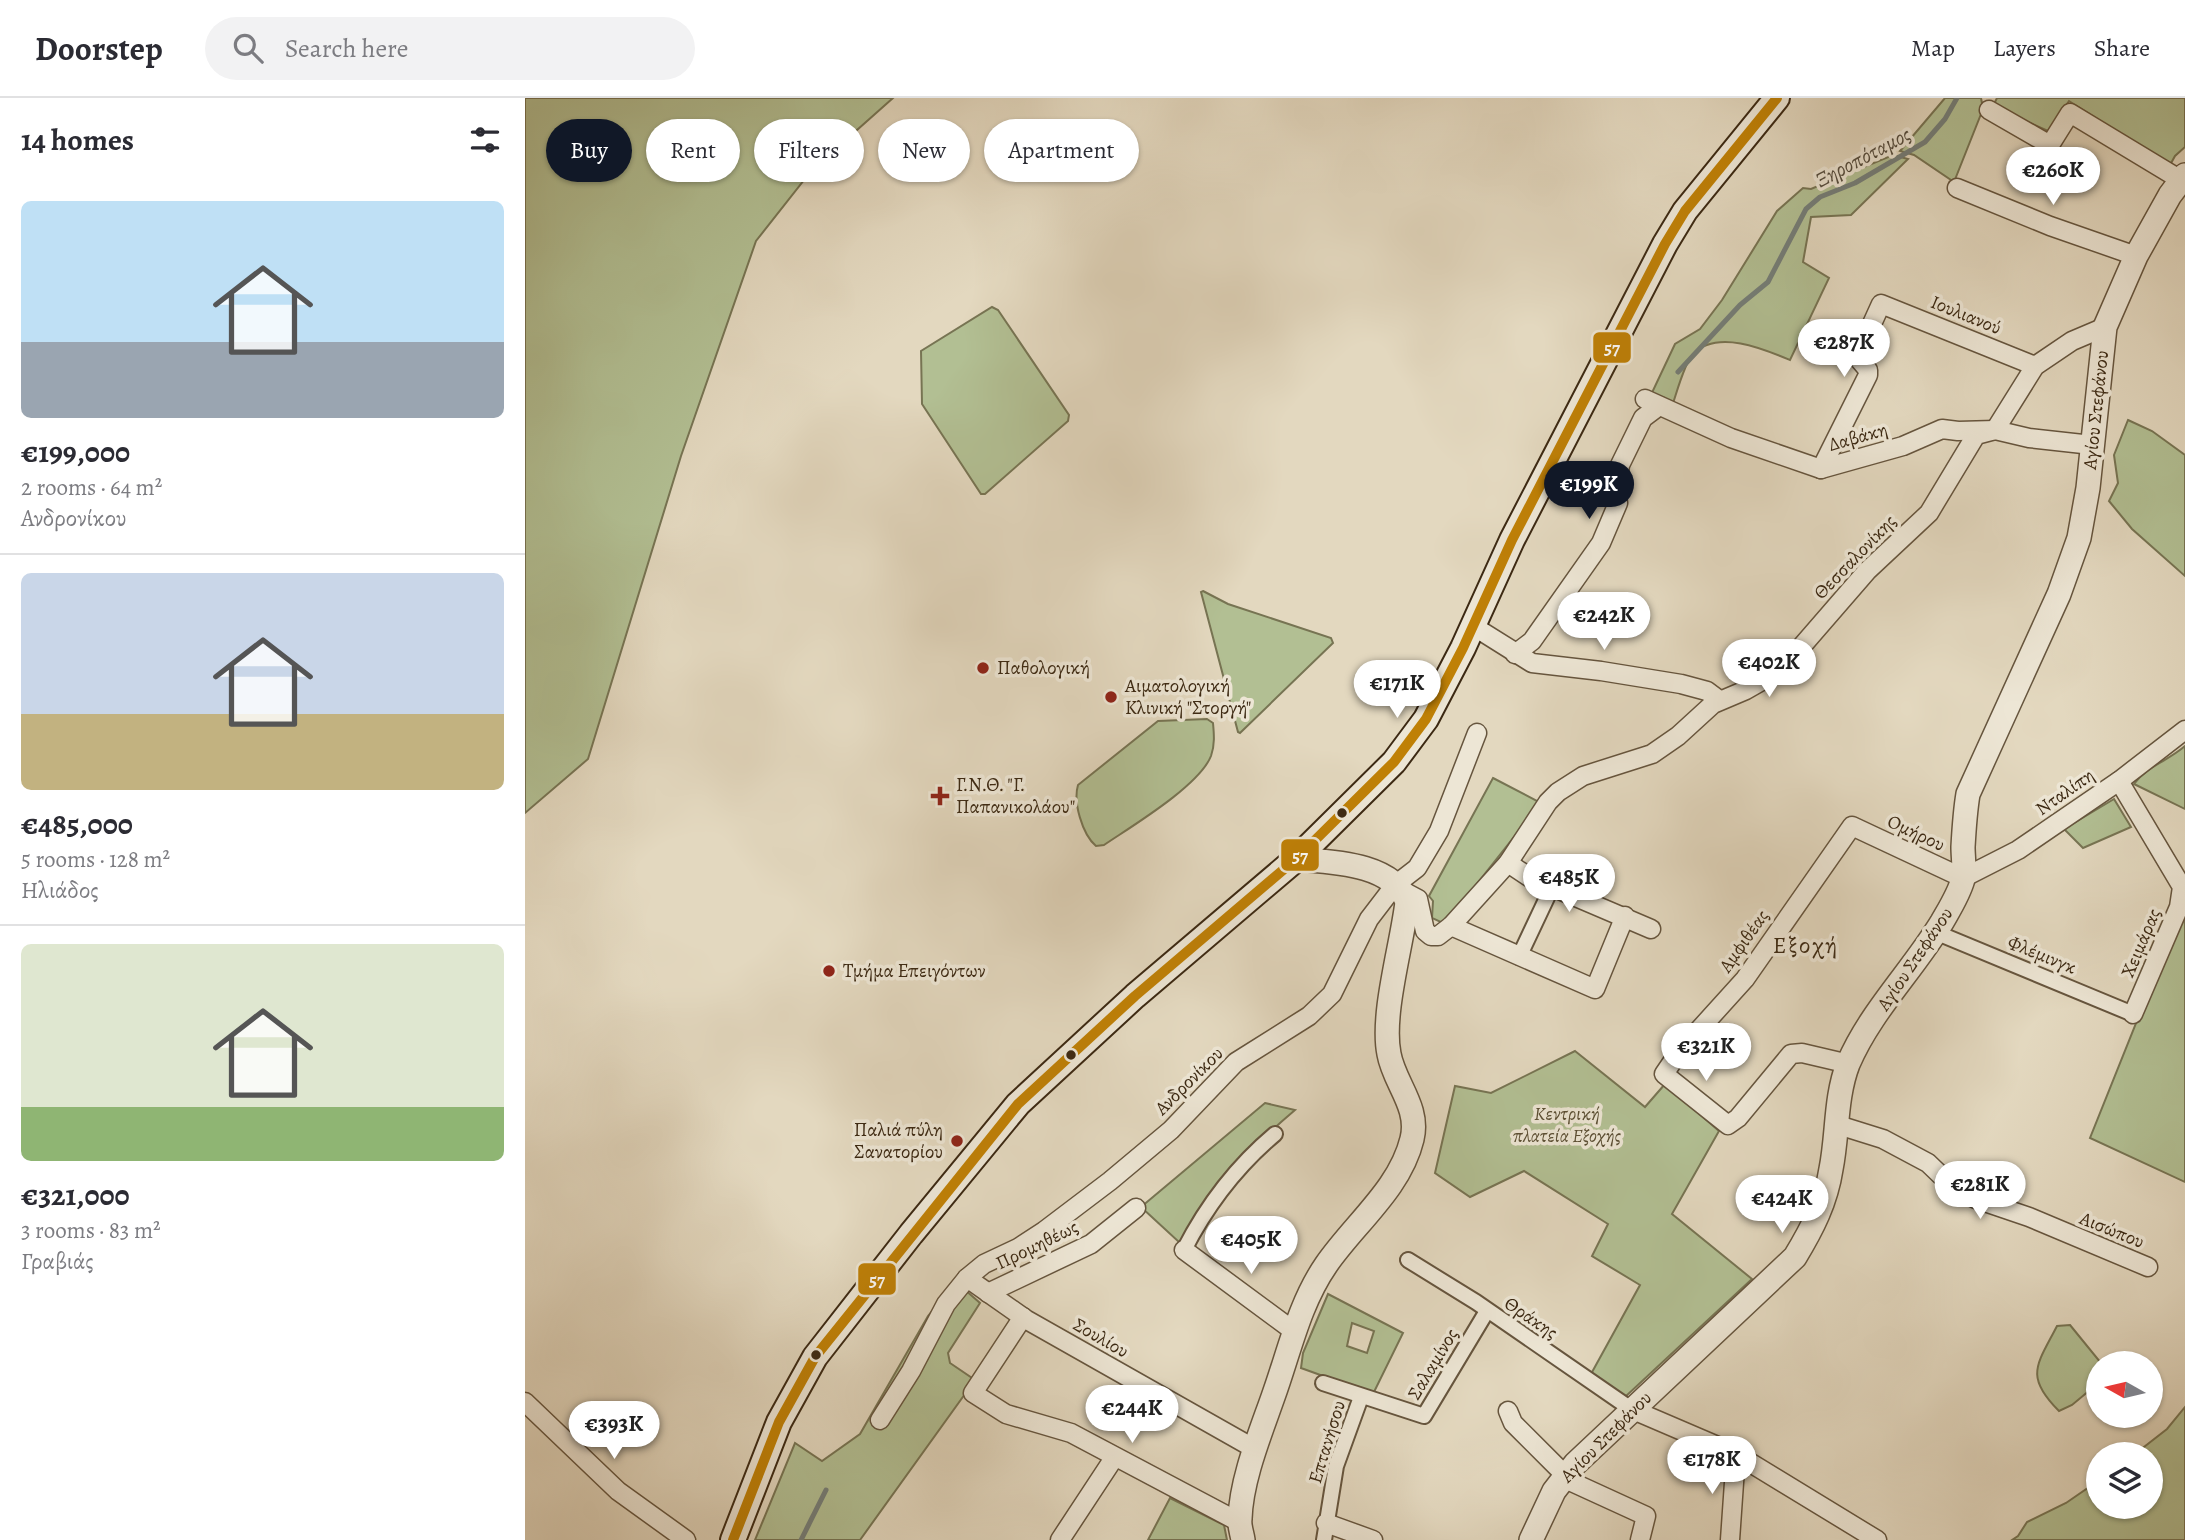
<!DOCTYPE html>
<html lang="en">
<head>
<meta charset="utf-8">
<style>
  body { margin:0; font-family:Alegreya,serif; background:#f2f2f3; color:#2b2b33; height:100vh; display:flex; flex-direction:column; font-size:26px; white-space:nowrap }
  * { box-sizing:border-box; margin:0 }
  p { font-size:23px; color:#7c7c81 }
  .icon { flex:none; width:38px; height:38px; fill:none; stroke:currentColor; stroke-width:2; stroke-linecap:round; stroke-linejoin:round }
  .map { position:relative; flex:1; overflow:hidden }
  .sheet { display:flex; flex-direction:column; background:#fff; width:525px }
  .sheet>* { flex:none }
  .banner { position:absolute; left:21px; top:21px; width:665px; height:63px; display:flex; gap:14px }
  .needle { width:46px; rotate:278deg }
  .controls { position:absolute; left:1561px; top:1253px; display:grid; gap:14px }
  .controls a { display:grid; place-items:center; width:77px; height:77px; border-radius:50%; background:#fff; box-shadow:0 2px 5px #0004; font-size:35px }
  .price { position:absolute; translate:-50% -60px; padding:0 16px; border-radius:24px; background:#fff; color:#222; font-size:23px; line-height:46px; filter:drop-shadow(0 2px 4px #0008) }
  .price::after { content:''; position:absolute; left:50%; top:42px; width:21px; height:16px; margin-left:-10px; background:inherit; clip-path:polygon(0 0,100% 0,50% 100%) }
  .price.current { background:#111827; color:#fff }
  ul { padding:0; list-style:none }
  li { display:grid; align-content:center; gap:14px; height:371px; padding:0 21px }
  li+li { border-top:2px solid #e1e1e2 }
  li span { display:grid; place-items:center; height:217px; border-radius:10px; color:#555 }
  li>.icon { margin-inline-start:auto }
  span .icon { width:126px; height:126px; fill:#fffc; stroke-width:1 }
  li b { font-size:30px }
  h2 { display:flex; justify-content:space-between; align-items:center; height:84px; padding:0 21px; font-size:30px }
  .chip { padding:0 24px; border-radius:32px; background:#fff; box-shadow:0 2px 5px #0004; font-size:24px; line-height:63px }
  .chip.current { background:#111827; color:#fff }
  header { display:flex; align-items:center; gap:42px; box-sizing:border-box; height:98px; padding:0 35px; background:#fff; border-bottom:2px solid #e1e1e2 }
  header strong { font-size:33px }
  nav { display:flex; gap:38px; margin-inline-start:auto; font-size:24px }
  .search { width:490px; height:63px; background:#f2f2f3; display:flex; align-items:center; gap:18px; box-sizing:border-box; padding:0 24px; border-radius:38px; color:#7c7c81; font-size:26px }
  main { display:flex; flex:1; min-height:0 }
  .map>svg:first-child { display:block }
  .green { fill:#b2bf93; stroke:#777453; stroke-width:2; fill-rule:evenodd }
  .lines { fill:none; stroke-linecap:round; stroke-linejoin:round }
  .stream { stroke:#747e79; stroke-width:5 }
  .pedestrian-casing { stroke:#66553e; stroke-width:18 }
  .minor-casing { stroke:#66553e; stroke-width:21 }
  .tertiary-casing { stroke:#66553e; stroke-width:26 }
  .secondary-casing { stroke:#3c2913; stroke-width:28 }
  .pedestrian { stroke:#ede6d5; stroke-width:14 }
  .minor { stroke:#ede6d5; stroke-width:18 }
  .tertiary { stroke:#ede6d5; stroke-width:23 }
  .secondary { stroke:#ede6d5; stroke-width:24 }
  .bus-1-casing { stroke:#ede6d5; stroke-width:16 }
  .bus-1 { stroke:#bf8006; stroke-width:10 }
  .poi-dot { fill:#8f2418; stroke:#ede6d5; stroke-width:2.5 }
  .bus-dot { fill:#3c2913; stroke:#ede6d5; stroke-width:2.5 }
  .labels { text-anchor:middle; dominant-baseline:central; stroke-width:7; stroke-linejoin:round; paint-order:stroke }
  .street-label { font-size:19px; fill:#3c2913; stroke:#ede6d5 }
  .poi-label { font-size:19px; fill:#3c2913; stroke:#ede6d5; text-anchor:start }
  .park-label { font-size:19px; font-style:italic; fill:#5a4e33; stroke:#ede6d5 }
  .water-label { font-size:21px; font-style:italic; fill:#544c3e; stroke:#ede6d5 }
  .quarter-label { font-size:23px; letter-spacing:2px; fill:#3c2913; stroke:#ede6d5 }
  .line-badge { stroke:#ede6d5; stroke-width:2.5 }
  .badge-label { font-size:19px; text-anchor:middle; font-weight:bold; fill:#fff }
</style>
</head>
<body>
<header>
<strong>Doorstep</strong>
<div class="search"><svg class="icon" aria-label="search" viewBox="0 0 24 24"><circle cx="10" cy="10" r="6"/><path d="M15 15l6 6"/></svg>Search here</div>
<nav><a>Map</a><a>Layers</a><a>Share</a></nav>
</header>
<main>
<section class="sheet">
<h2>14 homes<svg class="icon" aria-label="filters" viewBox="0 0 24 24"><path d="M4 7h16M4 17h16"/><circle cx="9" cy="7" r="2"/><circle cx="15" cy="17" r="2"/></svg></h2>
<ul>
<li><span style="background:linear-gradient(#bfe0f5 65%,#9aa5b1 0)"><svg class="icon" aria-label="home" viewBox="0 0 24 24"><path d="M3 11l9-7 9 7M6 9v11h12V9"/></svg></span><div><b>€199,000</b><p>2 rooms · 64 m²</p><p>Ανδρονίκου</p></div></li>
<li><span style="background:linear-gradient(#c9d6e8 65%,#c2b280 0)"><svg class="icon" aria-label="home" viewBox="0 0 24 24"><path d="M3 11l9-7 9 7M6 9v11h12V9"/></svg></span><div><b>€485,000</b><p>5 rooms · 128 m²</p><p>Ηλιάδος</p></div></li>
<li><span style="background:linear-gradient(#dfe7d0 75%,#8fb573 0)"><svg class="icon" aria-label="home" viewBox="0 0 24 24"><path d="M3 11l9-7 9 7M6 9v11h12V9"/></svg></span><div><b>€321,000</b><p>3 rooms · 83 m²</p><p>Γραβιάς</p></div></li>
</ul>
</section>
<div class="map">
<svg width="1660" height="1442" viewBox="0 0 1660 1442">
  <rect width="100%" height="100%" fill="#e3d8bf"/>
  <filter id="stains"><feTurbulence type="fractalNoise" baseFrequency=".00286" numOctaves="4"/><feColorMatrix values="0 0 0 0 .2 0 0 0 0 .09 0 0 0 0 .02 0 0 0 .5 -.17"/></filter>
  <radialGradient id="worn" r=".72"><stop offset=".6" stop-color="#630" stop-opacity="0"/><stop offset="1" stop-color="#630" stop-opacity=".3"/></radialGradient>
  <g class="green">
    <polygon points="0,0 368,0 287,72 231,143 156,358 63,661 0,715"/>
    <polygon points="1420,0 1456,0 1458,11 1429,84 1389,57 1375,53"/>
    <polygon points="1472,0 1660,0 1660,49 1650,58 1645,67 1544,3 1523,33 1468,8"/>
    <path d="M 1368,57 L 1383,61 L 1326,117 L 1286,119 L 1278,164 L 1304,180 L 1265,262 C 1239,251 1192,231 1168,256 C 1159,265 1151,298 1146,311 L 1124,301 L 1150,246 L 1175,231 L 1197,202 L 1252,113 L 1278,90 L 1286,91 Z"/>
    <polygon points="467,209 473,212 544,317 543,323 460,396 456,396 397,306 396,253"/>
    <polygon points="1603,322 1627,333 1660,357 1660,478 1607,431 1584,403 1593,385 1589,357"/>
    <polygon points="678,493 703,506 806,540 808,545 715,635 713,634 676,494"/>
    <path d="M 682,621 L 688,625 C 689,636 690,647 686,658 C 674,688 607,728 579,747 L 571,748 C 557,736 548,704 553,687 L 633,623 Z"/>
    <path d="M 1660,648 L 1660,711 L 1609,686 C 1622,668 1643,663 1660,648 Z"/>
    <polygon points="968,680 1016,705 920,826 907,820 908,803 904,798"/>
    <polygon points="1589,701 1606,729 1558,750 1539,731"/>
    <polygon points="1660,803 1660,1084 1565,1040"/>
    <polygon points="1050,953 1120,1009 1140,986 1194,1033 1147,1116 1227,1181 1100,1299 1066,1276 1115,1187 1067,1158 1083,1126 999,1073 945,1099 910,1075 930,988 966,995"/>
    <path d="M 740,1005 L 770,1012 C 724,1051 685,1091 655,1145 L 616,1109 Z"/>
    <polygon points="431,1184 455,1205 423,1255 425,1265 450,1282 335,1442 230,1442 270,1345 297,1363 335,1336 403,1218"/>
    <path d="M 803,1196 L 878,1235 L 848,1296 L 776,1270 L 778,1255 ZM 827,1225 L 849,1233 L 842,1255 L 822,1248 Z"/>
    <path d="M 1545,1227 L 1576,1265 L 1573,1265 L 1573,1292 L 1565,1292 L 1547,1307 L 1534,1313 C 1499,1278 1512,1267 1532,1228 Z"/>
    <polygon points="1660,1309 1660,1442 1487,1442 1493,1438 1502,1424 1541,1405 1573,1383 1573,1409 1626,1409 1626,1356 1610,1356 1642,1331"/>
    <polygon points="645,1400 699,1427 702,1442 623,1442"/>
  </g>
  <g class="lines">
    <g class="stream">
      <polyline points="1153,274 1215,207 1243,184 1281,111 1295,99 1330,85 1400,44 1420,21 1432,0"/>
      <polyline points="276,1442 301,1392"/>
    </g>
    <g class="pedestrian-casing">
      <g id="pedestrian">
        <polyline points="1410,834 1608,916"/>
        <polyline points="994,859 1027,789"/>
        <path d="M 659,1152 C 682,1107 712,1068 750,1036"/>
        <polyline points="883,1162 951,1204 1106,1311"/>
        <polyline points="798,1285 899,1318 962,1213"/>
        <polyline points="799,1442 811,1368 836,1299"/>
      </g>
    </g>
    <g class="minor-casing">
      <g id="minor">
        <polyline points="1464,12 1525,47 1545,15 1656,82"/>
        <polyline points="1432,90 1525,128 1611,158"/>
        <polyline points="1120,301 1206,340 1296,371 1378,348 1417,331 1433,333 1470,332 1504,340 1567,347"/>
        <polyline points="1296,371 1343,277 1343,272 1332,259 1356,206 1510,268"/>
        <polyline points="948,528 1007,565 1076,573 1156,586 1182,593 1194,602"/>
        <polyline points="990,556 1007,543 1076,445 1093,405 1091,392 1095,367 1118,320 1134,308"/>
        <polyline points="1594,683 1657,789 1654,809 1608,916"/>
        <polyline points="983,765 1004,779 1126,831"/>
        <polyline points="878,793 893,801 900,833 906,838 913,838 926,828 983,765 1023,704 1033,694 1058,678 1127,656 1153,638 1188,606 1221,592 1249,576 1264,563 1342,473 1404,415 1451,337 1470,332 1510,268 1547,243 1580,229"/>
        <polyline points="926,828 1070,891 1100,818"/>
        <polyline points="1324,966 1277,955 1266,956 1213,1020 1203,1027 1139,976 1154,954 1220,881 1327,728 1438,780 1493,752 1594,683 1660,632"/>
        <polyline points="1310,1026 1358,1041 1403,1065 1430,1091 1451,1101 1504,1119 1623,1169"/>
        <polyline points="659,1152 770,1234"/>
        <polyline points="442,1180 502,1222 730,1351"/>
        <polyline points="463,1195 566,1146 611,1110"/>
        <polyline points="498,1219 448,1295 481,1316 546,1335 714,1424"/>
        <polyline points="0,1304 93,1393 161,1442"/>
        <polyline points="1106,1311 1211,1356 1352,1442"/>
        <polyline points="983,1313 988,1325 1040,1377"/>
        <polyline points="355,1322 386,1273 421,1206 442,1180 459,1166 493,1150 519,1133 585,1083 646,1032 711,964 784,918 807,896 844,821 870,787 892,770 914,733 952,635"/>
        <polyline points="1038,1380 1121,1418 1115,1442"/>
        <polyline points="801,1425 848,1442"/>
        <polyline points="535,1442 589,1360"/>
        <polyline points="1205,1442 1211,1356"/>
      </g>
    </g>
    <g class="tertiary-casing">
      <g id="tertiary">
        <path d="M 718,1442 C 717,1435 714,1428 715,1421 C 716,1382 735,1336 748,1299 C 764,1255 774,1206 801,1167 C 829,1126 875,1091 887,1041 C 895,1009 869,985 864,956 C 856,916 877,847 882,804 C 868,765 807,764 771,761"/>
        <path d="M 1006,1442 L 1029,1393 L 1050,1366 L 1270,1159 C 1287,1131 1301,1104 1306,1071 C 1313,1036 1310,1000 1323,966 C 1345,914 1388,872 1417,824 C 1425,810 1434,796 1438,781 C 1440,771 1438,759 1438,749 C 1439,731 1440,714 1443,696 L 1534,496 L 1554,440 L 1563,390 L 1580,229 L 1611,158 L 1645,97 L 1660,77"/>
      </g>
    </g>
    <g class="secondary-casing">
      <polyline id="secondary" points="208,1442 254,1324 290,1259 386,1136 493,1006 610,898 771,761 869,664 901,621 938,550 987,442 1140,146 1160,113 1252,0"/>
    </g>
    <use href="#pedestrian" class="pedestrian"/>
    <use href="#minor" class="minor"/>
    <use href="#tertiary" class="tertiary"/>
    <use href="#secondary" class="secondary"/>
    <g class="bus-1-casing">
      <polyline id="bus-1" points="208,1442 254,1324 290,1259 493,1006 610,898 771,761 869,664 901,621 938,550 987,442 1140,146 1160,113 1252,0"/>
    </g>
    <use href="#bus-1" class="bus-1"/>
  </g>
  <g class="poi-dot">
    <circle cx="458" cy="570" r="7"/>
    <circle cx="586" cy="599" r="7"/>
    <path d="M411.5 687.5h7v7h7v7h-7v7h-7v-7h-7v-7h7z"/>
    <circle cx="304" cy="873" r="7"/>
    <circle cx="432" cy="1043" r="7"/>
  </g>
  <g class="bus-dot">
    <circle cx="817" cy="715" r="6"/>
    <circle cx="546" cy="957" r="6"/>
    <circle cx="291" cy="1257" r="6"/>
  </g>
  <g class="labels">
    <g class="street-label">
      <text transform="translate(1441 217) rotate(22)">Ιουλιανού</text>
      <text transform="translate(1571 312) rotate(-84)">Αγίου Στεφάνου</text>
      <text transform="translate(1333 339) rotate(-16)">Δαβάκη</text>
      <text transform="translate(1330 459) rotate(-46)">Θεσσαλονίκης</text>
      <text transform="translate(1540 694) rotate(-35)">Νταλίπη</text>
      <text transform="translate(1391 735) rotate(25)">Ομήρου</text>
      <text transform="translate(1219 843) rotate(-55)">Αμφιθέας</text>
      <text transform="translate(1616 845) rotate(-67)">Χειμάρας</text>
      <text transform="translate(1517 857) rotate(22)">Φλέμινγκ</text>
      <text transform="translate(1390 861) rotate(-56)">Αγίου Στεφάνου</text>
      <text transform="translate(664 983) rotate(-45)">Ανδρονίκου</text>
      <text transform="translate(1587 1132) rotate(22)">Αισώπου</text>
      <text transform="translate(512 1147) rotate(-26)">Προμηθέως</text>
      <text transform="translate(1006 1220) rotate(34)">Θράκης</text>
      <text transform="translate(576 1240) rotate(30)">Σουλίου</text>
      <text transform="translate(908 1266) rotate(-59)">Σαλαμίνος</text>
      <text transform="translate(1081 1339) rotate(-45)">Αγίου Στεφάνου</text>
      <text transform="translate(802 1344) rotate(-73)">Επτανήσου</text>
    </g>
    <g class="poi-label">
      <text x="472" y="570">Παθολογική</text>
      <text x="600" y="588">Αιματολογική<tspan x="600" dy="22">Κλινική "Στοργή"</tspan></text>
      <text x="431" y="687">Γ.Ν.Θ. "Γ.<tspan x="431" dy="22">Παπανικολάου"</tspan></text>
      <text x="318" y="873">Τμήμα Επειγόντων</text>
      <text x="418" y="1032" text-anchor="end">Παλιά πύλη<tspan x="418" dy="22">Σανατορίου</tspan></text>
    </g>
    <g class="park-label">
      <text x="1042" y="1016">Κεντρική<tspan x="1042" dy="22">πλατεία Εξοχής</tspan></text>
    </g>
    <g class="water-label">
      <text transform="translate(1338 59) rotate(-28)">Ξηροπόταμος</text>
    </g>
    <g class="quarter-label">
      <text x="1281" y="847">Εξοχή</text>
    </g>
  </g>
  <g class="line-badge">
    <rect x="1067" y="233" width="40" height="33" rx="7" fill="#bf8006"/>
    <rect x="755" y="740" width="40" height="34" rx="7" fill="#bf8006"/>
    <rect x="332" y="1164" width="40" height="34" rx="7" fill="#bf8006"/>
  </g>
  <g class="badge-label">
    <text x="1087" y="256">57</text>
    <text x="775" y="764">57</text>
    <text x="352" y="1188">57</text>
  </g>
  <rect width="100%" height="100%" filter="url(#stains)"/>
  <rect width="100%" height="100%" fill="url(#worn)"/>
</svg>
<div class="controls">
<a><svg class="needle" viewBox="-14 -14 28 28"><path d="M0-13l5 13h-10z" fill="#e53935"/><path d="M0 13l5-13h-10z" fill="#7c7c81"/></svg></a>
<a><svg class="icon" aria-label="layers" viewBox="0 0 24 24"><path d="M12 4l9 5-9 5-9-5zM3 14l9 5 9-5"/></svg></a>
</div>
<b class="price" style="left:1528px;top:109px">€260K</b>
<b class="price" style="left:1319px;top:281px">€287K</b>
<b class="price current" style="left:1064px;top:423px">€199K</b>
<b class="price" style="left:1079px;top:554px">€242K</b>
<b class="price" style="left:1244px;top:601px">€402K</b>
<b class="price" style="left:872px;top:622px">€171K</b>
<b class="price" style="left:1044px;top:816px">€485K</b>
<b class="price" style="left:1181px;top:985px">€321K</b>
<b class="price" style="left:1455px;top:1123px">€281K</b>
<b class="price" style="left:1257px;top:1137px">€424K</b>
<b class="price" style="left:726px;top:1178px">€405K</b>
<b class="price" style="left:607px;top:1347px">€244K</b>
<b class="price" style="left:89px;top:1363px">€393K</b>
<b class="price" style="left:1187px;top:1398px">€178K</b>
<div class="banner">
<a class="chip current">Buy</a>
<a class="chip">Rent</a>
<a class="chip">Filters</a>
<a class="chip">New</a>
<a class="chip">Apartment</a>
</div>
</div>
</main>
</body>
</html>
